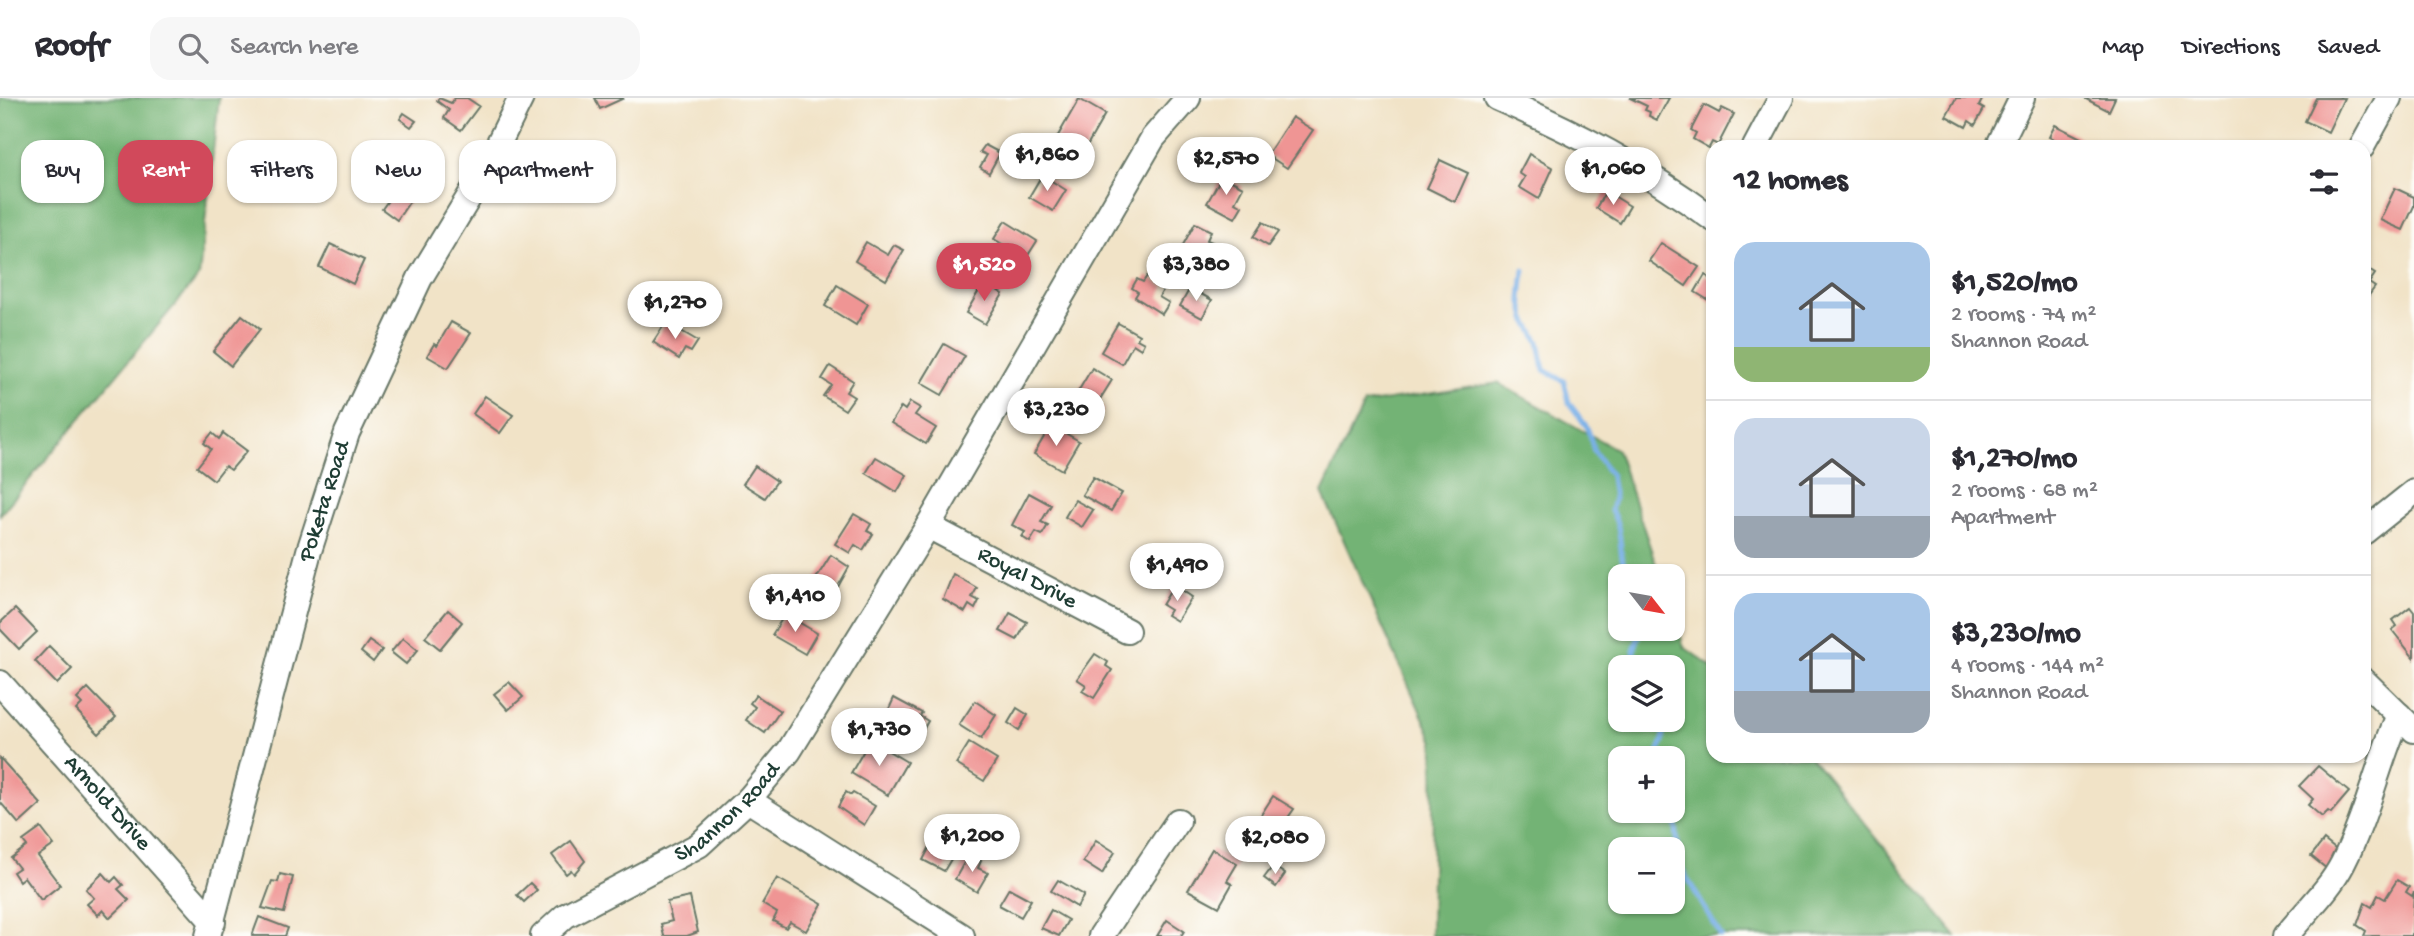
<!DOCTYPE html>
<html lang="en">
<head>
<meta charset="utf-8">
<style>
  body { margin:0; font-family:"Gochi Hand",sans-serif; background:#f7f7f7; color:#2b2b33; height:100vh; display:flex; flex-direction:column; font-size:26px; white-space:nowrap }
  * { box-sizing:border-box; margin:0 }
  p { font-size:23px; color:#7c7c81 }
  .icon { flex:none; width:38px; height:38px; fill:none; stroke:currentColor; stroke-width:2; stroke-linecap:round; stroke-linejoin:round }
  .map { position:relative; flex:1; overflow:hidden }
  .sheet { position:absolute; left:1706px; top:42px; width:665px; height:623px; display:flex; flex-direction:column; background:#fff; border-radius:21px; box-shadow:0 2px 5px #0004 }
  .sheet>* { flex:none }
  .hud { position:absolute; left:21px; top:42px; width:665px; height:63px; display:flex; gap:14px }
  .needle { width:46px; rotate:121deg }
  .fabs { position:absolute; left:1608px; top:466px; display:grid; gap:14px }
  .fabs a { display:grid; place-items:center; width:77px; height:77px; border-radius:14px; background:#fff; box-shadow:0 2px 5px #0004; font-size:35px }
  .price { position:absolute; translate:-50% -60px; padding:0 16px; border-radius:24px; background:#fff; color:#222; font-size:23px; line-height:46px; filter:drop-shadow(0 2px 4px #0008) }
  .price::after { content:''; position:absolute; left:50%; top:42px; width:21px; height:16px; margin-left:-10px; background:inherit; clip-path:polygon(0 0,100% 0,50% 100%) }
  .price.on { background:#d1495b; color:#fff }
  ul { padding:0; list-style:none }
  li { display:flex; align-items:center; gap:21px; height:175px; padding:0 28px }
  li+li { border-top:2px solid #e1e1e2 }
  li span { display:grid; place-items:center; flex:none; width:196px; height:140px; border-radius:21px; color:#555 }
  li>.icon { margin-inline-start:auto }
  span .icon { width:84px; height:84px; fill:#fffc; stroke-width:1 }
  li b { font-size:30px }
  h2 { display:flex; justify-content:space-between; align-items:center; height:84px; padding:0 28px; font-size:30px }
  .pill { padding:0 24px; border-radius:21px; background:#fff; box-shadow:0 2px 5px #0004; font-size:24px; line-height:63px }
  .pill.on { background:#d1495b; color:#fff }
  header { display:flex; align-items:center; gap:42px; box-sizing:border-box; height:98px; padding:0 35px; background:#fff; border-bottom:2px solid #e1e1e2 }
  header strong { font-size:33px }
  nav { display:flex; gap:38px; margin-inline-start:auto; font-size:24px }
  .search { width:490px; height:63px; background:#f7f7f7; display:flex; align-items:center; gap:18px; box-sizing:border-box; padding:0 24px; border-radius:21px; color:#7c7c81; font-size:26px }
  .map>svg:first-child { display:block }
  .forest { fill:#73b375; stroke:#497854; stroke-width:2; fill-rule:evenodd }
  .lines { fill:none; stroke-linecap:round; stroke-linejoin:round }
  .stream { stroke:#79b0e8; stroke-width:5 }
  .building { fill:#ef9594 }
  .minor-casing { stroke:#687767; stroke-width:28 }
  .minor { stroke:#fff; stroke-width:24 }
  .labels { text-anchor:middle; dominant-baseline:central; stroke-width:5; stroke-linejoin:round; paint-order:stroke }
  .street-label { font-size:23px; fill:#1f3d34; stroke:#fdfcf7 }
</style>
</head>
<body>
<header>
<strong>Roofr</strong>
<div class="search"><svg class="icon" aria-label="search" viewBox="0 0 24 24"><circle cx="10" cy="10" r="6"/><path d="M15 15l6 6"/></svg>Search here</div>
<nav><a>Map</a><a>Directions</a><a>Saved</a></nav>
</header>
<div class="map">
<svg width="2414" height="838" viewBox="0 0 2414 838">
  <rect width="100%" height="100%" fill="#fdfcf7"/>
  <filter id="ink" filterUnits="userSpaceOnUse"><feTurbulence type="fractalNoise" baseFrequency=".0143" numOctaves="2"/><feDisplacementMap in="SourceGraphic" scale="14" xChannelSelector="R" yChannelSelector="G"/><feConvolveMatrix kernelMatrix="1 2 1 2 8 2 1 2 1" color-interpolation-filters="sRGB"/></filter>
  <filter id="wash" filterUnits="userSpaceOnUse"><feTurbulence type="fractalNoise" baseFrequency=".00686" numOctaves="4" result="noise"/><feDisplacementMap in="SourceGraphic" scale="28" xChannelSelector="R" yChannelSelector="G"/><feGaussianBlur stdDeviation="1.57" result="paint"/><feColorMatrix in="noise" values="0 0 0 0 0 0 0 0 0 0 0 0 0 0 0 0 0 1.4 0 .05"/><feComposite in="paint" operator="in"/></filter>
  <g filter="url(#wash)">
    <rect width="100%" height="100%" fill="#f1e3c7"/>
    <g class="forest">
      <polygon points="0,0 219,0 199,178 0,417"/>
      <path d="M 1498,285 L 1617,352 L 1660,478 L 1620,478 L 1620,530 L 1673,530 L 1673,516 L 1684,549 L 1713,570 L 1713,658 L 1810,658 L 1956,838 L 1431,838 L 1434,644 L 1322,394 L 1364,306 ZM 1620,569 L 1673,569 L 1673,621 L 1620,621 ZM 1620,660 L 1673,660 L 1673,712 L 1620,712 ZM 1620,751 L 1673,751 L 1673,803 L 1620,803 Z"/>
    </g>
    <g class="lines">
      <g class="stream">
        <path d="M 1524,172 L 1521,200 L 1526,221 L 1539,244 L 1544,272 L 1564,283 L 1569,305 L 1587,329 L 1594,353 L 1611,378 L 1614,400 L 1611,413 C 1625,433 1616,458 1629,478"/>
        <polyline points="1642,569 1636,563 1634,552 1642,530"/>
        <polyline points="1656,660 1663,643 1665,621"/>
        <polyline points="1671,712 1675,720 1680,768 1721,838"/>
      </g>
    </g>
    <g id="blocks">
      <g class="building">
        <polygon points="439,0 451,5 455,0 467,0 479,8 461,32 444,20 449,12 437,3"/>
        <polygon points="595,0 624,0 600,11"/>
        <polygon points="1630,0 1669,0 1657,22 1649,18 1650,14 1645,12 1647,8"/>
        <polygon points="1956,0 1983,0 1979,8 1984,11 1975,27 1969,23 1966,29 1946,18"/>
        <polygon points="2084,0 2115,0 2109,13"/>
        <polygon points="2316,0 2344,0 2328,34 2305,23"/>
        <polygon points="1079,1 1105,16 1081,58 1055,43"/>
        <polygon points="1704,7 1719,15 1722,10 1734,16 1718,47 1712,44 1709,50 1693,41 1696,35 1691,32"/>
        <polygon points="404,15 416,23 411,29 400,21"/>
        <polygon points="1292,19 1313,32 1287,70 1267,57"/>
        <polygon points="2055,27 2081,40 2077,49 2052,49 2056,42 2049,39"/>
        <polygon points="373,42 389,49 383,66 366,59"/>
        <polygon points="985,47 1000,55 989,75 980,69 987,57 980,54"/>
        <polygon points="425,49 442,60 432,75 415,64"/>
        <polygon points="559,56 593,75 585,89 575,83 566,99 543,85"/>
        <polygon points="1529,56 1553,70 1539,101 1519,89 1525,79 1519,75"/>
        <polygon points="1440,62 1468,75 1455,104 1427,90"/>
        <polygon points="1042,77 1066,92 1053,113 1029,99"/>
        <polygon points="1222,78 1243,89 1235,104 1242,108 1235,120 1207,105"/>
        <polygon points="397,90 412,100 397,122 382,111"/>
        <polygon points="2395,90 2414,99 2414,108 2403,132 2380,122"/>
        <polygon points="1606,93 1630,108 1620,125 1596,110"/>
        <polygon points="1005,123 1037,143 1013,181 991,167 1004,147 994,141"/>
        <polygon points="1263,124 1278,134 1268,148 1253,139"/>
        <polygon points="1195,125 1211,133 1207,142 1212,144 1199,167 1178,156"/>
        <polygon points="866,144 888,157 894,147 904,152 886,182 855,163"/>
        <polygon points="1661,145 1699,169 1686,188 1649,163"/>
        <polygon points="330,146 364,162 353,186 319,169"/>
        <polygon points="2364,169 2375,176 2369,185 2375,189 2364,204"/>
        <polygon points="1705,177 1713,182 1713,205 1695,194"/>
        <polygon points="1147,178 1165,189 1159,199 1169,205 1162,216 1135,199 1138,194 1132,190 1137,181 1143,184"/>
        <polygon points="984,184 1003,196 985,226 966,215"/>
        <polygon points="837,187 868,206 856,227 825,208"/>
        <polygon points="1190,190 1212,202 1202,220 1180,208"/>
        <polygon points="242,217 260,231 231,268 213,253"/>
        <polygon points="451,224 471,235 448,270 427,258 434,246 437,248"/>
        <polygon points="666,224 698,243 691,254 685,251 679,261 653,244"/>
        <polygon points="1118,225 1139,237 1137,241 1144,245 1141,251 1133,246 1122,266 1101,254"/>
        <polygon points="944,246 965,258 942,297 921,285"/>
        <polygon points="830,268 853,283 846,294 854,299 845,312 823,298 831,287 822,281"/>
        <polygon points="1092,270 1112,282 1097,306 1104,311 1100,318 1073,302"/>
        <polygon points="485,298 513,317 500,335 473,316"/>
        <polygon points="910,304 920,310 915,317 936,330 926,346 891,325 901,309 905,312"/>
        <polygon points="1051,327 1079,343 1062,372 1034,356"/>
        <polygon points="212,335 219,341 223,335 247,353 231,372 225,368 214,382 197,369 211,351 204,345"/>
        <polygon points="876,359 907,377 897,394 866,375"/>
        <polygon points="755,368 777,383 765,400 743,386"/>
        <polygon points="1093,379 1122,395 1111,413 1082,397"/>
        <polygon points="1029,395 1051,407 1041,424 1048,427 1042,437 1036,434 1030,444 1022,439 1025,434 1012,427"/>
        <polygon points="1075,402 1093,412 1082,429 1065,419"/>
        <polygon points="854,416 871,426 867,433 873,436 863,452 855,447 850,455 835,446"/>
        <polygon points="831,457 849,469 826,510 808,498 815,489 812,487"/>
        <polygon points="953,476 977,490 972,499 979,503 975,511 969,507 965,514 943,501"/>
        <polygon points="1174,487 1192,499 1177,523 1167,517 1170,512 1162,507"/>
        <polygon points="2410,509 2414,514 2414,560 2392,532 2397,528 2393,522"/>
        <polygon points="15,511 37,534 19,551 0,531 0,525"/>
        <polygon points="448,512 462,524 440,551 425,539"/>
        <polygon points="1010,515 1027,524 1017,542 1000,533"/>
        <polygon points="785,516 817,535 805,556 772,537"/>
        <polygon points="403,540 418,552 406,566 391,554"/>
        <polygon points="369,543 382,552 373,564 361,554"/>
        <polygon points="49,548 72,571 57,586 35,563"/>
        <polygon points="1095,556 1108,564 1106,568 1112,572 1094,600 1082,593 1086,587 1077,581"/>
        <polygon points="509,584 523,599 508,612 494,596"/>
        <polygon points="88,590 116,619 99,636 76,612 82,606 77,601"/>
        <polygon points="756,597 780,613 765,635 746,622 755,609 750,605"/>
        <polygon points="894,600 922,615 920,618 928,623 919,639 911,634 905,645 880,631"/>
        <polygon points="975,603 996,617 981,641 959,627"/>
        <polygon points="1017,610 1028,617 1019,632 1008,625"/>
        <polygon points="870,642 907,664 888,697 851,675"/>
        <polygon points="969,645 997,662 984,683 956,666"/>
        <polygon points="0,660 41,706 19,726 0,704"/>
        <polygon points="2318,668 2349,694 2331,715 2328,713 2322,719 2308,707 2313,701 2299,688"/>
        <polygon points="846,694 851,697 853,695 875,708 864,727 838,709"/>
        <polygon points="1273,698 1294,711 1287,721 1295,726 1288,738 1259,720"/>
        <polygon points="41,730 54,747 38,758 60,787 41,802 24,779 19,783 13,774 19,770 11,760 27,748 23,743"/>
        <polygon points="936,737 947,744 944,750 954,756 944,773 923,762"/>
        <polygon points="1096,742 1115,754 1102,776 1083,764"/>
        <polygon points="2324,742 2340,755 2327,771 2311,758"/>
        <polygon points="571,743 585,763 574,776 571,772 566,776 552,757"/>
        <polygon points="1212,751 1237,766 1227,783 1232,786 1219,809 1188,792"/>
        <polygon points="969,756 981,763 978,770 988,775 977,794 955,781"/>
        <polygon points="1273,768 1285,776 1276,789 1264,780"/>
        <polygon points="103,775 111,784 116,779 123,787 118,791 129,802 110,820 103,812 98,817 87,806 94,800 86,791"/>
        <polygon points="280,776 293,779 284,815 262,810 272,783 278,784"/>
        <polygon points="777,780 822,806 806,833 790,824 786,830 773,823 777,815 762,806"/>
        <polygon points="1058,782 1084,797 1077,809 1051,793"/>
        <polygon points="2397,782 2409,789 2406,794 2412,798 2414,794 2412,838 2364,838 2366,833 2357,827 2365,805 2372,809 2378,797 2385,801"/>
        <polygon points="530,785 537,792 524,804 517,797"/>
        <polygon points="1009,790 1031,802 1021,819 999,807"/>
        <polygon points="690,799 698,834 687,838 664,838 661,826 672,823 667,804"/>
        <polygon points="1051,812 1068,822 1059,838 1041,830"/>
        <polygon points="259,819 288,830 285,838 252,838"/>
        <polygon points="1167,822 1184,833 1181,838 1157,838"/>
      </g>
    </g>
  </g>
  <g filter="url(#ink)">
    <use href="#blocks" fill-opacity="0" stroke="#687767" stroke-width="2"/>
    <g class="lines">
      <g class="minor-casing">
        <g id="minor">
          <path d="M 1497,0 C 1577,35 1642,69 1713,121"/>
          <polyline points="1755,49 1781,0"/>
          <polyline points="1998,49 2022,0"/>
          <polyline points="2362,49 2389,0"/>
          <path id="s1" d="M 928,428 L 1127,533"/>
          <polyline points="2364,434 2414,394"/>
          <polyline points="2364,583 2414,632"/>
          <path id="s2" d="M 0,585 L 213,824"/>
          <polyline points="748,702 962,838"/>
          <path id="s3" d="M 208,838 L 309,453 L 347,335 L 420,180 L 486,71 L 521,0"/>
          <path id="s4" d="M 543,838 L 565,818 L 699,747 L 748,702 L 789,653 L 928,428 L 1153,40 L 1188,0"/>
          <polyline points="1101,838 1178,723"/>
          <path d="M 2286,838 C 2304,815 2330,791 2343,765 C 2367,718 2378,665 2399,617"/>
        </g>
      </g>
      <use href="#minor" class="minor"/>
    </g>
  </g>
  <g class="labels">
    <g class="street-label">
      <text stroke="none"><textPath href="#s3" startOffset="450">Poketa Road</textPath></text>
      <text stroke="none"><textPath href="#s1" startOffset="112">Royal Drive</textPath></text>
      <text stroke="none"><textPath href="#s2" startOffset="161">Arnold Drive</textPath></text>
      <text stroke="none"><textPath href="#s4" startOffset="224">Shannon Road</textPath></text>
    </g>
  </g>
</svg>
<div class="fabs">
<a><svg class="needle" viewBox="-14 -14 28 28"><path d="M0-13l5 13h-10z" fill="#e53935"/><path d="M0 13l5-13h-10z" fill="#7c7c81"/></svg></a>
<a><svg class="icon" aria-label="layers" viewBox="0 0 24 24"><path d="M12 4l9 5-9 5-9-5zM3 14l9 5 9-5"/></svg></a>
<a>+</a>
<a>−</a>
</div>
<b class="price" style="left:1047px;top:95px">$1,860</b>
<b class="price" style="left:1226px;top:99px">$2,570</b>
<b class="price" style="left:1613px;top:109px">$1,060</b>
<b class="price on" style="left:984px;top:205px">$1,520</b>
<b class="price" style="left:1196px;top:205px">$3,380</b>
<b class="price" style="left:675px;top:243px">$1,270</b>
<b class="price" style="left:1056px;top:350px">$3,230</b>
<b class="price" style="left:1177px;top:505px">$1,490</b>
<b class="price" style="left:795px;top:536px">$1,410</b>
<b class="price" style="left:879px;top:670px">$1,730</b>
<b class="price" style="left:972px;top:776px">$1,200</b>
<b class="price" style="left:1275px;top:778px">$2,080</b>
<div class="hud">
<a class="pill">Buy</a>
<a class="pill on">Rent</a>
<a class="pill">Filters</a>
<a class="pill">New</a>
<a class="pill">Apartment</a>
</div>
<section class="sheet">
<h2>12 homes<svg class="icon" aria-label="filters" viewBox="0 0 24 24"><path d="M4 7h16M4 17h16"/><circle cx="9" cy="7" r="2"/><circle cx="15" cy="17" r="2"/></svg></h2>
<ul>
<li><span style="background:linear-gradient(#a9c7e8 75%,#8fb573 0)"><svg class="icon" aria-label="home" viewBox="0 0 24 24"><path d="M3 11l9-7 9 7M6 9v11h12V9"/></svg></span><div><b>$1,520/mo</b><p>2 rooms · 74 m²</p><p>Shannon Road</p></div></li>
<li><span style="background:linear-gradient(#c9d6e8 70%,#9aa5b1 0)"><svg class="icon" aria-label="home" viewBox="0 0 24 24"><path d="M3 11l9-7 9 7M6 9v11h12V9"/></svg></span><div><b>$1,270/mo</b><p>2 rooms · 68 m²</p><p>Apartment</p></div></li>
<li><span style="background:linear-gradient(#a9c7e8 70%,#9aa5b1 0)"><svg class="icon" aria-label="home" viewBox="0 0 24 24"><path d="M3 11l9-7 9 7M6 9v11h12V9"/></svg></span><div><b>$3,230/mo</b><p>4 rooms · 144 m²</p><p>Shannon Road</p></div></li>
</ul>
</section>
</div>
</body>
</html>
